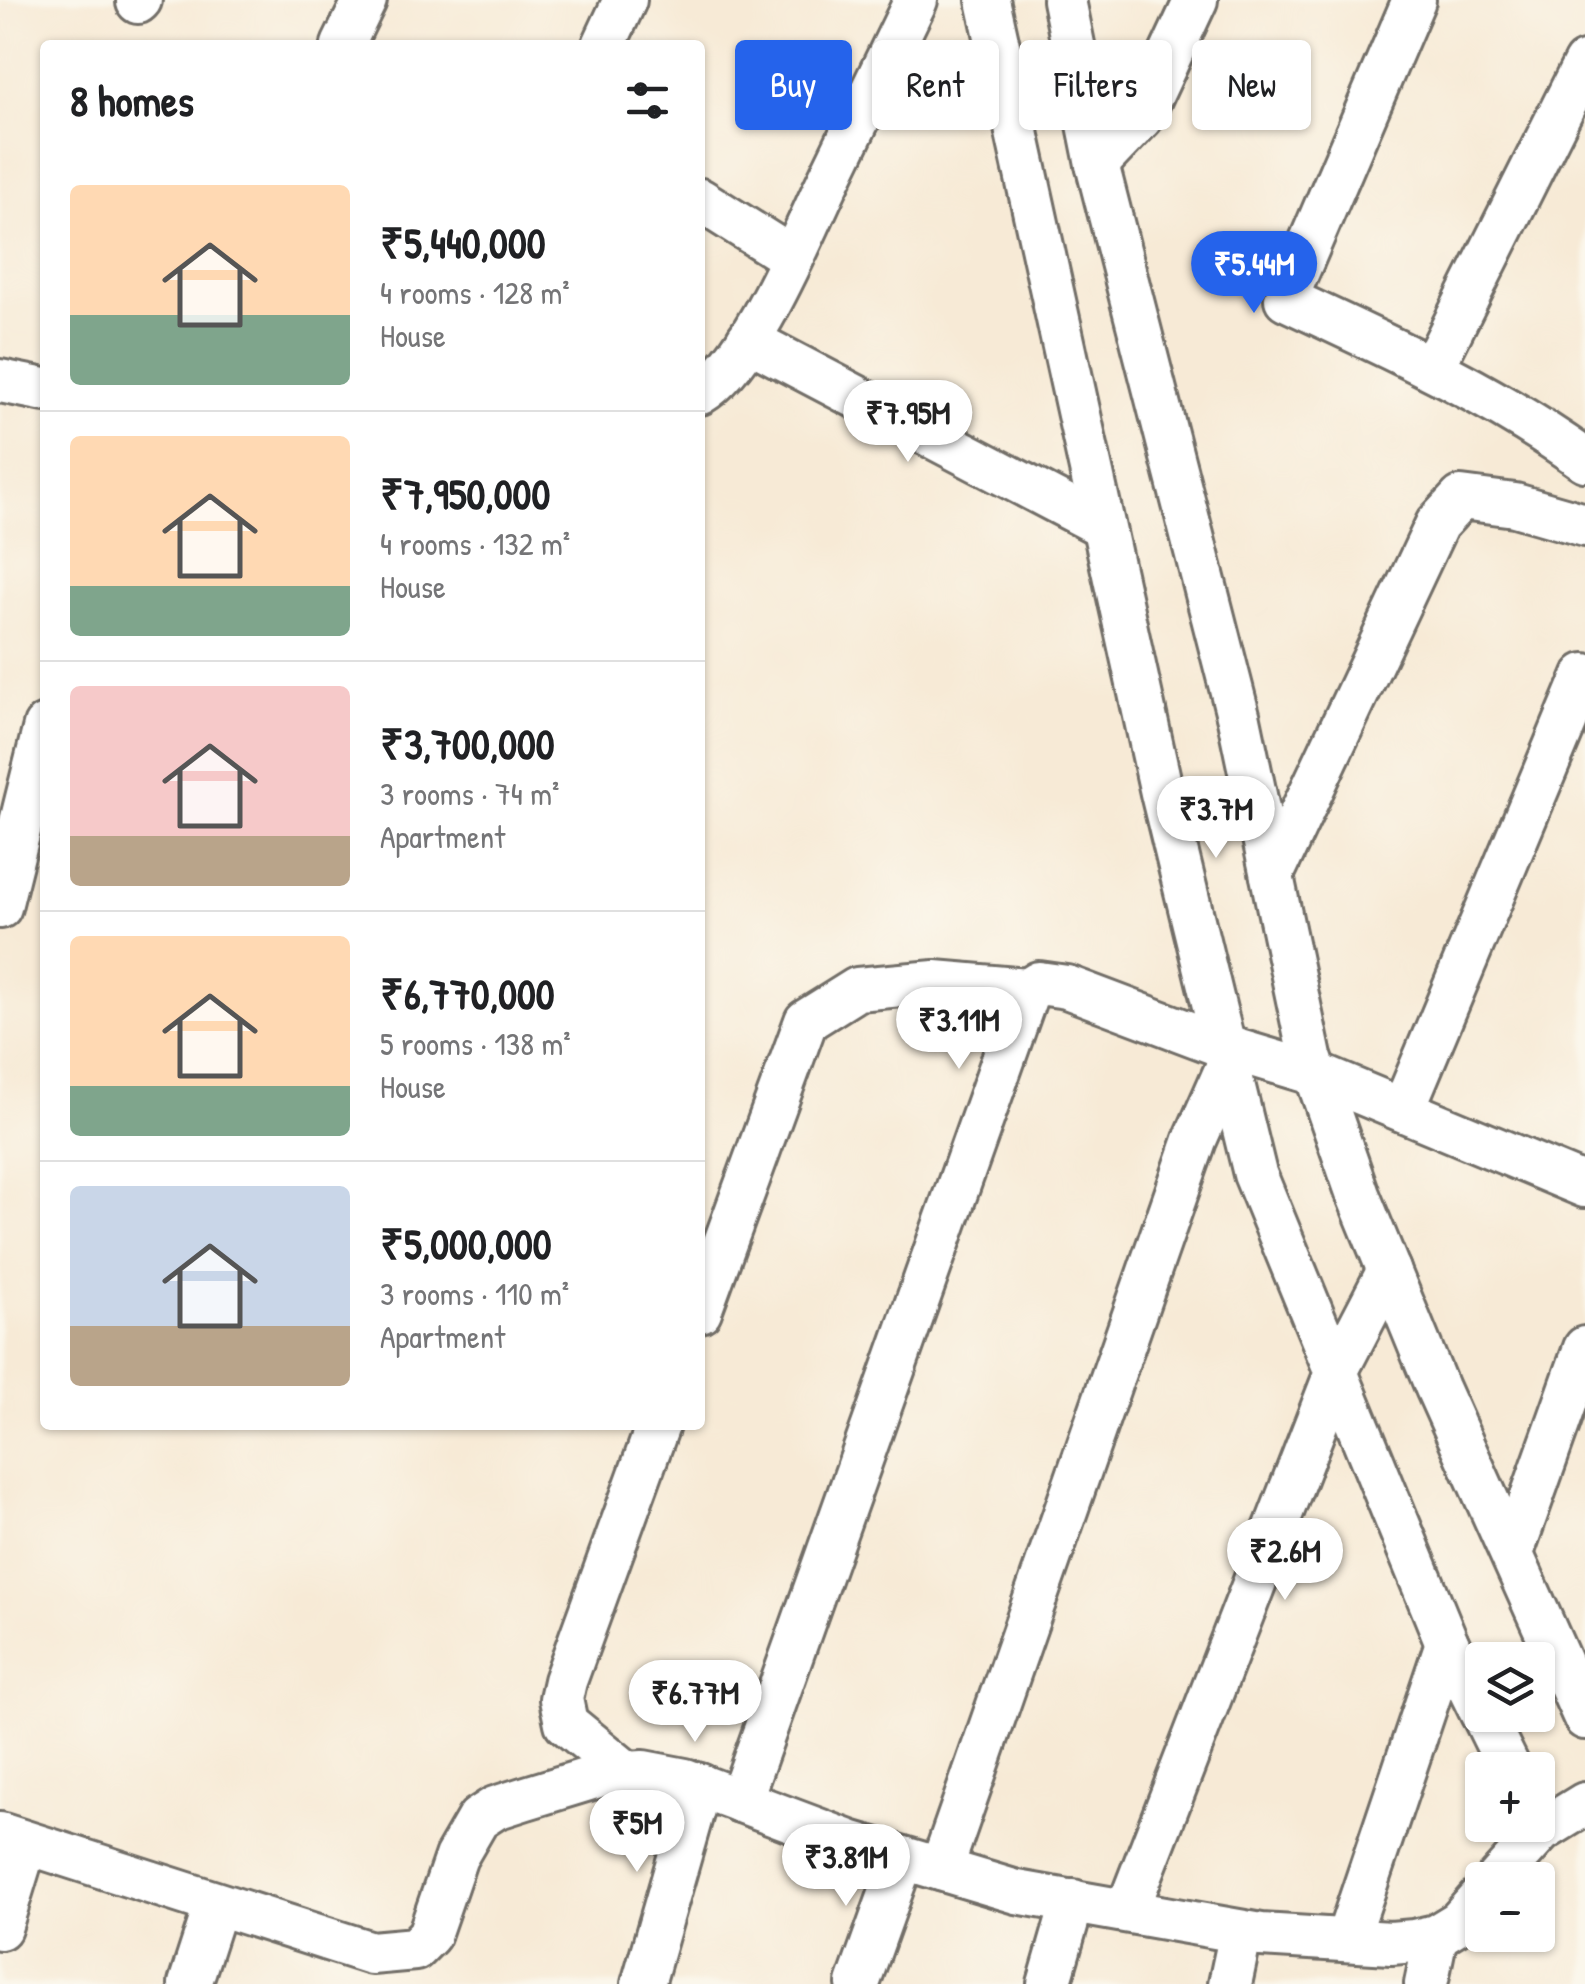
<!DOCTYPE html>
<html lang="en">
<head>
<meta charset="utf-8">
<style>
  body { margin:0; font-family:"Patrick Hand",sans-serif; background:#f6f6f6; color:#202124; height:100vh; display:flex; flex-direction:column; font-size:38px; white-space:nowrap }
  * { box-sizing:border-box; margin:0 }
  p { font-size:32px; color:#757577 }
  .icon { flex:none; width:55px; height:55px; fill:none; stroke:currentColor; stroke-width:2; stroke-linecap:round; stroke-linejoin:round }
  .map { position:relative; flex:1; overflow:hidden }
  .details { position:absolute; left:40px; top:40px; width:665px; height:1390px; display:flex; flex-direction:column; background:#fff; border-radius:10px; box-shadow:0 2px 8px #0004 }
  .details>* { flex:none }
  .hud { position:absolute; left:735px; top:40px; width:700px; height:90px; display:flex; gap:20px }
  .tools { position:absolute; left:1465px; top:1642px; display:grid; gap:20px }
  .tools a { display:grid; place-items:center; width:90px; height:90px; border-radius:10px; background:#fff; box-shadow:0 2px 8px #0004; font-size:50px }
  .price { position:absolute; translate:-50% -85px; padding:0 22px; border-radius:35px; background:#fff; color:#222; font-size:32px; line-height:65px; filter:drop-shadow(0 2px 5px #0008) }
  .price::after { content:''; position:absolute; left:50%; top:60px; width:30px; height:22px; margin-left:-15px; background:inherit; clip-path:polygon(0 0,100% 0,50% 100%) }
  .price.current { background:#2563eb; color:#fff }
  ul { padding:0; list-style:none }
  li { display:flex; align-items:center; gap:30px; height:250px; padding:0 30px }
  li+li { border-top:2px solid #e0e0e0 }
  li span { display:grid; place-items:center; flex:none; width:280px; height:200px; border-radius:10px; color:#555 }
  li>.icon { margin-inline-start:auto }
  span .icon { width:120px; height:120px; fill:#fffc; stroke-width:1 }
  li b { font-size:42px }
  h2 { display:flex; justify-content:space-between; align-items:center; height:120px; padding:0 30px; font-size:42px }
  .pill { padding:0 35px; border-radius:10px; background:#fff; box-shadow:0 2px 8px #0004; font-size:35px; line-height:90px }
  .pill.current { background:#2563eb; color:#fff }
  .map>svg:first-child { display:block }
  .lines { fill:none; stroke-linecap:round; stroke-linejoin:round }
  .minor-casing { stroke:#726e67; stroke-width:48 }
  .minor { stroke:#fff; stroke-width:42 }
</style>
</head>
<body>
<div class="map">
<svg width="1585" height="1984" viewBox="0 0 1585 1984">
  <rect width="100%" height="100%" fill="#fbf7ec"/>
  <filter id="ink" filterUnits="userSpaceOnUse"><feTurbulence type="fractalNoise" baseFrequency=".01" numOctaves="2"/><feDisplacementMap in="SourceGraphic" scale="20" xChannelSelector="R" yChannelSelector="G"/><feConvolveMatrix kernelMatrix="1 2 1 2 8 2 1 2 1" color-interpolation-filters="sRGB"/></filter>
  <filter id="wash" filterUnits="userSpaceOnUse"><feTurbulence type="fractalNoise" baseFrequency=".0048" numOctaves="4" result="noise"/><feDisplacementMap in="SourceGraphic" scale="40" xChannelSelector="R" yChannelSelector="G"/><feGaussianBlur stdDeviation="2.25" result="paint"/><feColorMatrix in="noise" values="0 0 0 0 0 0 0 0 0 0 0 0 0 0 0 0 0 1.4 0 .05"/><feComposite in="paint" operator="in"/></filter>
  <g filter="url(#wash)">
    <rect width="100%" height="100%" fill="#f7ead6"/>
  </g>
  <g filter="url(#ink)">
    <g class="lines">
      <g class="minor-casing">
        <g id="minor">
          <polyline points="988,0 1162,793 1255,1174 1447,1643 1482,1714"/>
          <polyline points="1064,0 1097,164 1239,719 1310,1057 1358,1195 1437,1388 1585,1718"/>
          <path d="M 1414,0 L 1286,299 C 1391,348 1490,392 1585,460"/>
          <polyline points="138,2 140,0"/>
          <polyline points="343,45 365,0"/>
          <polyline points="604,45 625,0"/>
          <polyline points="1097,164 1141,118 1196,0"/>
          <polyline points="700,200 792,258"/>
          <polyline points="748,340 1103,526"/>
          <polyline points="1433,367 1585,63"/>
          <polyline points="0,381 45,390"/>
          <path d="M 700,393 C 750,364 800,241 826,186 C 856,124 886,62 916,0"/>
          <polyline points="1272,875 1437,524 1461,498 1515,505 1585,525"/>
          <polyline points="0,907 45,726"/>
          <polyline points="1403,1110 1585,675"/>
          <polyline points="700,1311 806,1021 857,989 935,982 1028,990"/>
          <polyline points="1512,1553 1585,1348"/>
          <polyline points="1483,1715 1510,1770"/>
          <polyline points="627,1773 566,1723 561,1699 565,1681 658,1425"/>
          <polyline points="740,1801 1028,990 1039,983 1067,987 1226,1047 1316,1074 1585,1186"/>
          <polyline points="0,1834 371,1953 415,1949 429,1935 456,1857 478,1819 495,1808 523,1799 605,1774 627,1773 643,1772 685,1780 850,1842 1017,1892 1261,1935 1391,1943 1414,1941 1436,1936 1459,1922 1482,1896"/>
          <polyline points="941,1869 1195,1140 1229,1063"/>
          <polyline points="1497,1880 1541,1831 1585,1804"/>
          <polyline points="1127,1911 1337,1370 1389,1270"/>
          <polyline points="0,1928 26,1843"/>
          <polyline points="1347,1940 1447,1643"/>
          <polyline points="190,1984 216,1904"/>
          <polyline points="643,1984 700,1785"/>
          <polyline points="858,1984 903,1858"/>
          <polyline points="1049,1984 1073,1901"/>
          <polyline points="1230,1984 1241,1932"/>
          <polyline points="1426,1984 1436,1936"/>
        </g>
      </g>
      <use href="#minor" class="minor"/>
    </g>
  </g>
</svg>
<div class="tools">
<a><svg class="icon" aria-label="layers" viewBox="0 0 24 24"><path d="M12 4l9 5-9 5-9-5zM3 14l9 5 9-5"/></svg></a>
<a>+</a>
<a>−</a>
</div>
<b class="price current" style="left:1254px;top:316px">₹5.44M</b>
<b class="price" style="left:908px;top:465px">₹7.95M</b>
<b class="price" style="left:1216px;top:861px">₹3.7M</b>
<b class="price" style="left:959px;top:1072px">₹3.11M</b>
<b class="price" style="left:1285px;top:1603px">₹2.6M</b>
<b class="price" style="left:695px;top:1745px">₹6.77M</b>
<b class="price" style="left:637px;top:1875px">₹5M</b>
<b class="price" style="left:846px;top:1909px">₹3.81M</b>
<div class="hud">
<a class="pill current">Buy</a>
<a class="pill">Rent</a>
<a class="pill">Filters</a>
<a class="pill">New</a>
</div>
<section class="details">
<h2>8 homes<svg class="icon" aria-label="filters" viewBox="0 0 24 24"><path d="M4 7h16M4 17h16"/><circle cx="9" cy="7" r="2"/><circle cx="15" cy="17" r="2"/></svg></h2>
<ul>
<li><span style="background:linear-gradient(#ffd9b3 65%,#7fa58c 0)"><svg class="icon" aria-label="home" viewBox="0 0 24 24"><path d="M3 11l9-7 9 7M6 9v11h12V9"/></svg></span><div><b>₹5,440,000</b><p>4 rooms · 128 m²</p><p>House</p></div></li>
<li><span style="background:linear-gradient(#ffd9b3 75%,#7fa58c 0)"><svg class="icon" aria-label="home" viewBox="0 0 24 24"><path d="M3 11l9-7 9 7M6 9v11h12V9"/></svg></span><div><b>₹7,950,000</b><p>4 rooms · 132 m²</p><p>House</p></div></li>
<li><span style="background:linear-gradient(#f6c9c9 75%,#b9a48a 0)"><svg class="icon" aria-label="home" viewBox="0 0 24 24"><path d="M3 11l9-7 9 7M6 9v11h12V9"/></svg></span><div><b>₹3,700,000</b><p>3 rooms · 74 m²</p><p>Apartment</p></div></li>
<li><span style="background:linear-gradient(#ffd9b3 75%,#7fa58c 0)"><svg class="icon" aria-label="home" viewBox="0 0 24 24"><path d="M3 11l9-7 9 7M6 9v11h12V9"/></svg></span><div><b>₹6,770,000</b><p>5 rooms · 138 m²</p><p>House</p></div></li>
<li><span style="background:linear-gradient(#c9d6e8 70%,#b9a48a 0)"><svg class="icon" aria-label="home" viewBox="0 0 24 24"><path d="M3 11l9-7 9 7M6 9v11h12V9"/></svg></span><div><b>₹5,000,000</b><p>3 rooms · 110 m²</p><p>Apartment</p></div></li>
</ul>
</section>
</div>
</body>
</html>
